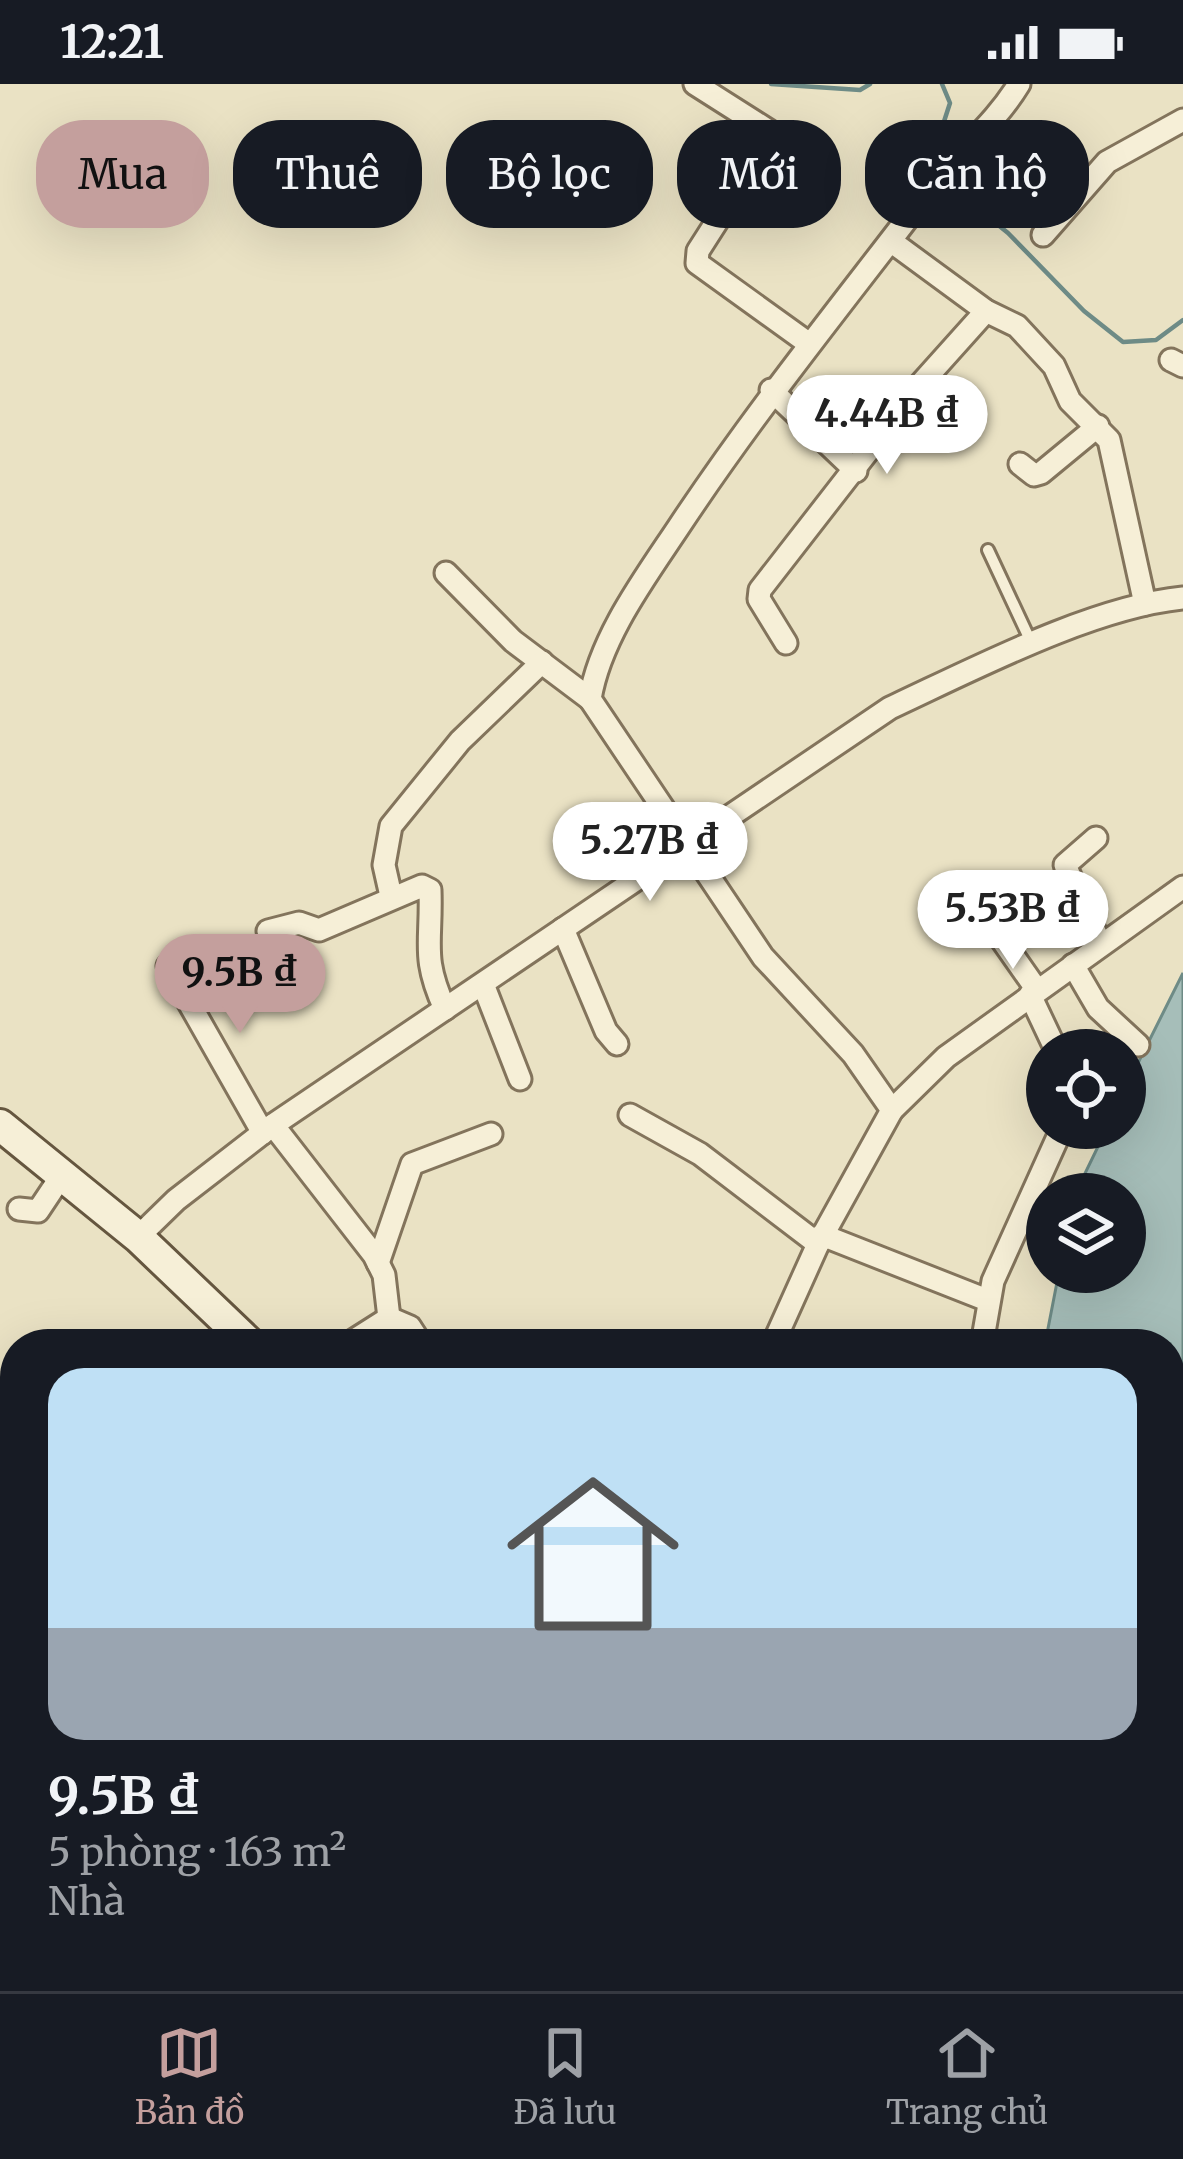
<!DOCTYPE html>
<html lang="vi">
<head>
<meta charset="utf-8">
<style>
  body { margin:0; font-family:Merriweather,serif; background:#20242c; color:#f1f3f6; height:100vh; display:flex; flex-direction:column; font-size:45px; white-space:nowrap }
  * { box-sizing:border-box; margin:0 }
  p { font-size:39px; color:#9ea1a6 }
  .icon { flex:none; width:66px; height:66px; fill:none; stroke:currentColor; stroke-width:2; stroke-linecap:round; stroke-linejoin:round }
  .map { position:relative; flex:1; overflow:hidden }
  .sheet { position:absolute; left:0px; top:1245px; width:1185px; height:663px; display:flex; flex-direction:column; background:#171b24; border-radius:48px 48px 0 0; box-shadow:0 12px 48px #0002 }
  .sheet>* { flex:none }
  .banner { position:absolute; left:36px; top:36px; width:1113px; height:108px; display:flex; gap:24px }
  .fabs { position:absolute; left:1026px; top:945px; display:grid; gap:24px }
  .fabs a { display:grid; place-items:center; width:120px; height:120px; border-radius:50%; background:#171b24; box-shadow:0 12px 48px #0002; font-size:60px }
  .price { position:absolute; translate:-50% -102px; padding:0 27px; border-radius:42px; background:#fff; color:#222; font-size:39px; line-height:78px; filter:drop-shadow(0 3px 6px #0008) }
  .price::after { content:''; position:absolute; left:50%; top:72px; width:36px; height:27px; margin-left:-18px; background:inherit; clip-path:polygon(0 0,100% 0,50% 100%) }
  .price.active { background:#c49f9d; color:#111 }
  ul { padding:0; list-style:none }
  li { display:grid; align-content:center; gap:24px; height:636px; padding:0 48px }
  li span { display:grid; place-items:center; height:372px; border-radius:36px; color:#555 }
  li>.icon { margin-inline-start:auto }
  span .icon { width:216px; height:216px; fill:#fffc; stroke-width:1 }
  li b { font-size:51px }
  .chip { padding:0 42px; border-radius:48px; background:#171b24; box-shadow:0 12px 48px #0002; font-size:42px; line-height:108px }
  .chip.active { background:#c49f9d; color:#111 }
  .status { display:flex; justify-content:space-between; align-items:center; height:84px; padding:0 60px; background:#171b24; direction:ltr }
  .status svg { height:33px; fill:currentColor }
  .menu { display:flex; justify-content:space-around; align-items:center; height:168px; border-top:3px solid #363941; background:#171b24; font-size:33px; color:#9ea1a6 }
  .menu a { display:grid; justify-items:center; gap:6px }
  .menu .active { color:#c49f9d }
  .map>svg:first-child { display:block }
  .water { fill:#a6beb9; stroke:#6e8b86; stroke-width:3 }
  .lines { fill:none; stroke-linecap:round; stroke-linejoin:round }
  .stream { stroke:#6e8b86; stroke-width:4.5 }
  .lane-casing { stroke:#83745c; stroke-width:16 }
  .street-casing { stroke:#83745c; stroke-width:27 }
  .secondary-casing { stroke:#65563f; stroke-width:36 }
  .lane { stroke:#f6efd7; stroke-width:10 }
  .street { stroke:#f6efd7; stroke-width:21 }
  .secondary { stroke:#f6efd7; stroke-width:30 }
</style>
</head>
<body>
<div class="status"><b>12:21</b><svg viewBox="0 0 49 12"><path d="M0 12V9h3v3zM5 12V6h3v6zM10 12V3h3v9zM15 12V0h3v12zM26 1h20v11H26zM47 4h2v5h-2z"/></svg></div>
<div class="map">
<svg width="1183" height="1907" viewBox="0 0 1183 1907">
  <rect width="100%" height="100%" fill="#eae2c4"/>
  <polygon class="water" points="1183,889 1183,1652 1170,1634 1170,1260 1045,1260 1059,1188 1125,1188 1125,1110 1075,1110 1107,1044 1125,1044 1125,1005"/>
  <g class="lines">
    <g class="stream">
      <polyline points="771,0 860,6 870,0"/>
      <polyline points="939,76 937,59 950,19 942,0"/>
      <polyline points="950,102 1008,149 1084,227 1123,258 1156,256 1183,236"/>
    </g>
    <g class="lane-casing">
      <polyline id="lane" points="988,466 1031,558"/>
    </g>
    <g class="street-casing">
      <g id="street">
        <polyline points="695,0 769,47 769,56 698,167 697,179 808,259"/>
        <polyline points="1043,151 1107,78 1183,36"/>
        <polyline points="892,158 986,227 1017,242 1054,282 1070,317 1109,356 1145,520"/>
        <polyline points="1171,276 1183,282"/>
        <polyline points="771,306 856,387"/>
        <polyline points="1020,380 1034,391 1041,389 1098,342"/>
        <polyline points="446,489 513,557 590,615"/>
        <polyline points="786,559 759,515 760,506 917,304 986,227"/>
        <polyline points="1096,754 1065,781 1101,861"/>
        <polyline points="391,812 384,781 391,742 460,657 542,578"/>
        <polyline points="563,845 606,947 617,960"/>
        <path d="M 268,847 L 299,839 L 319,846 L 422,802 L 430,806 C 432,860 421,872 445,925"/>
        <polyline points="997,849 1037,906"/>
        <polyline points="1073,881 1098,924 1138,961"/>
        <polyline points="168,882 263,1049"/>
        <polyline points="483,900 520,995"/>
        <polyline points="1030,911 1056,966"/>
        <polyline points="892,1026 946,973 1183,803"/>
        <polyline points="630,1031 700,1070 818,1160"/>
        <polyline points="273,1041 374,1171 384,1191 389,1234"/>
        <polyline points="19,1125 38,1127 62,1091"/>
        <polyline points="822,1151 987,1216"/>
        <path d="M 138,1153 L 176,1116 L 273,1041 L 890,624 C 974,585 1092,523 1183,514"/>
        <polyline points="378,1179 412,1080 491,1050"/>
        <polyline points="389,1234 410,1243 421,1260"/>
        <polyline points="348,1260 389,1234"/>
        <path d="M 773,1260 L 818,1160 L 892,1026 L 853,970 L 763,873 L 590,615 C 600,554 644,495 678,444 C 756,326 844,218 930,105 C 958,68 994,41 1019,0"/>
        <polyline points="982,1260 993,1197 1062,1044"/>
        <polyline points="0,1413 15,1439"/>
        <polyline points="0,1527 15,1514"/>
        <polyline points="0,1733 15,1723"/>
        <polyline points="1170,1765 1183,1772"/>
        <polyline points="1170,1804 1183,1799"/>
        <polyline points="245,1893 340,1907"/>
        <polyline points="1121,1893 1141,1907"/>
        <polyline points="868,1899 883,1907"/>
        <polyline points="663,1907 673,1893"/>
        <polyline points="973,1907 981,1893"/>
        <polyline points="1085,1907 1089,1893"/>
        <polyline points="1182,1907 1183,1906"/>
      </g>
    </g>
    <g class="secondary-casing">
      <g id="secondary">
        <polyline points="0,1041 138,1153 250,1260"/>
        <polyline points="361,1907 362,1893"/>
      </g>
    </g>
    <use href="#lane" class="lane"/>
    <use href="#street" class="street"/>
    <use href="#secondary" class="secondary"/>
  </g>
</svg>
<div class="fabs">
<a><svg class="icon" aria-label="locate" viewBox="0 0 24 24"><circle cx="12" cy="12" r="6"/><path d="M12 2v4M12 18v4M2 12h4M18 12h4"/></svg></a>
<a><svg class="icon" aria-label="layers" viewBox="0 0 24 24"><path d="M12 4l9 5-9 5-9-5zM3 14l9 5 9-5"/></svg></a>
</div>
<b class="price" style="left:887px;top:393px">4.44B ₫</b>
<b class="price" style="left:650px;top:820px">5.27B ₫</b>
<b class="price" style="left:1013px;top:888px">5.53B ₫</b>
<b class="price active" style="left:240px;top:952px">9.5B ₫</b>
<div class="banner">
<a class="chip active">Mua</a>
<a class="chip">Thuê</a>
<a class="chip">Bộ lọc</a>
<a class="chip">Mới</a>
<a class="chip">Căn hộ</a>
</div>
<section class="sheet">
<ul>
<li><span style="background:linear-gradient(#bfe0f5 70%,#9aa5b1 0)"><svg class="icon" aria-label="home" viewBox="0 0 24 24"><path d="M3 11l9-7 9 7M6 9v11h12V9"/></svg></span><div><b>9.5B ₫</b><p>5 phòng · 163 m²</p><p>Nhà</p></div></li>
</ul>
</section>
</div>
<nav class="menu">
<a class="active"><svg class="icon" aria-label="map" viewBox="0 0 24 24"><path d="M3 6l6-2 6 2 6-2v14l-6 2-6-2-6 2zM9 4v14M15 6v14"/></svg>Bản đồ</a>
<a><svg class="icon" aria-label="saved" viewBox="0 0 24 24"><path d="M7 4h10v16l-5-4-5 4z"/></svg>Đã lưu</a>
<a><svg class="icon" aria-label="home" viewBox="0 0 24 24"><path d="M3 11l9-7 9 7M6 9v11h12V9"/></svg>Trang chủ</a>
</nav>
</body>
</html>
